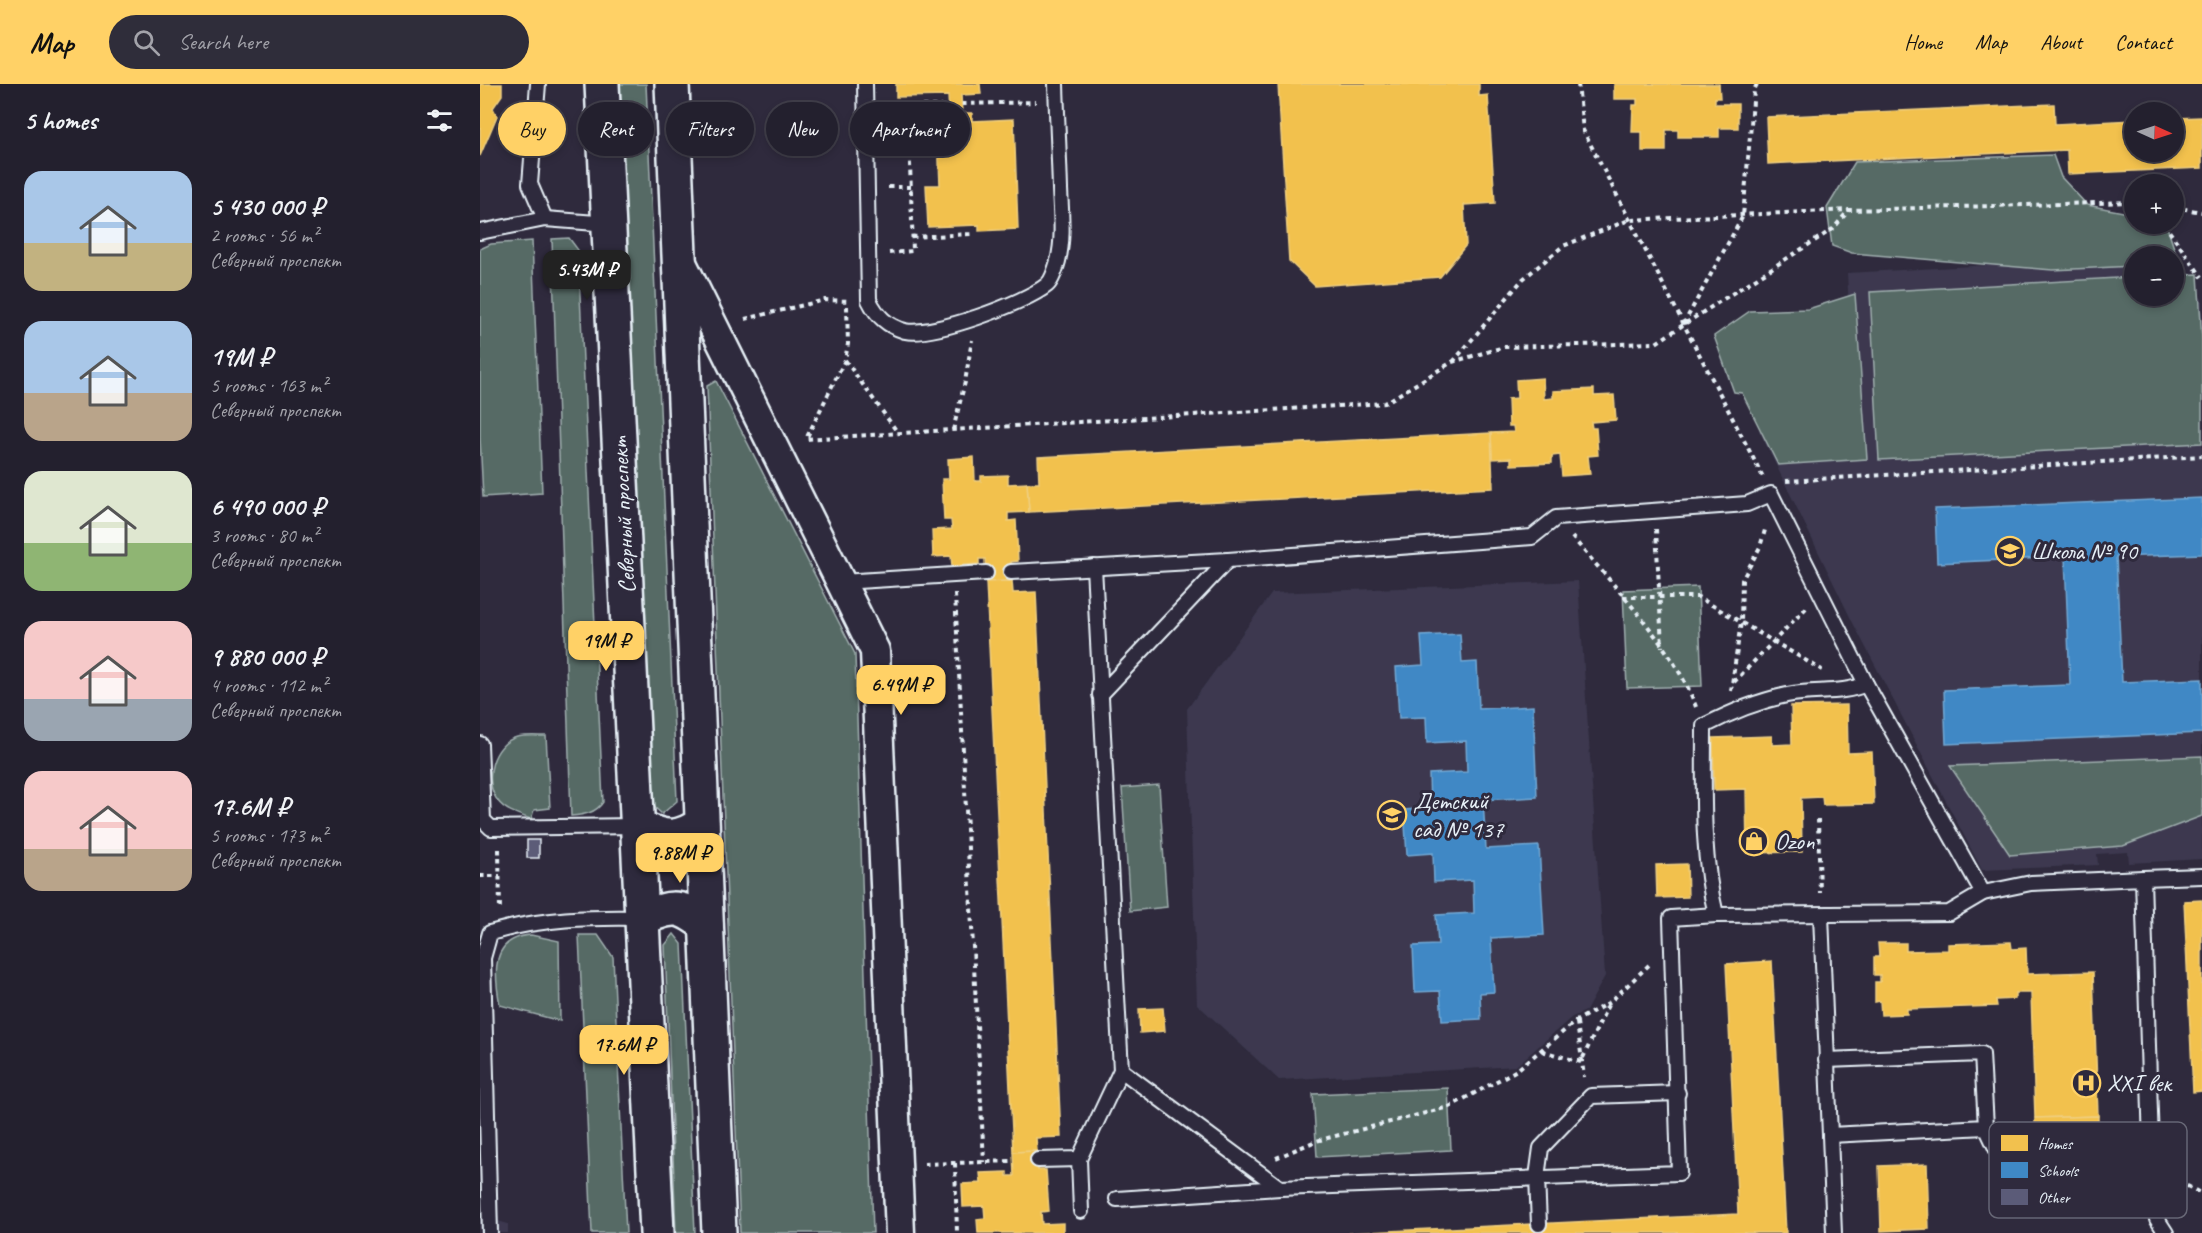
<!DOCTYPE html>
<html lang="en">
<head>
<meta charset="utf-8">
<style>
  body { margin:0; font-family:Caveat,sans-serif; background:#2f2d3a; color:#f1f3f6; height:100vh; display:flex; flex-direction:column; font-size:22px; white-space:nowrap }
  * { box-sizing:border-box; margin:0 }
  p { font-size:20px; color:#a3a3aa }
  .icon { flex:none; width:33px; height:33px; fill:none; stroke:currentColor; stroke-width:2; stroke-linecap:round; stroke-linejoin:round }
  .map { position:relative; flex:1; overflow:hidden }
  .side { display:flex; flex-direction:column; background:#23202e; width:480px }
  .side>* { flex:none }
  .guide { position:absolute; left:18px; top:18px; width:570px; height:54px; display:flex; gap:12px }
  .needle { width:39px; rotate:93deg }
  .tools { position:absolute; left:1644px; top:18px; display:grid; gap:12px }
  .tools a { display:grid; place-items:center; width:60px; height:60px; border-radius:50%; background:#23202e; box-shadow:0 3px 9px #0003,0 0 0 2px #403e4a; font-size:30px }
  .price { position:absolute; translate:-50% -51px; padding:0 14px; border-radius:12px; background:#ffd166; color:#111; font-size:20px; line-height:39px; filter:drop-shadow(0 2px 3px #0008) }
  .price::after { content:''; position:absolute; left:50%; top:36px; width:18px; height:14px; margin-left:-9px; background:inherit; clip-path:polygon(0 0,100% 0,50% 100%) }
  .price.on { background:#222; color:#fff }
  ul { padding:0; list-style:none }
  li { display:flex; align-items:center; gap:18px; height:150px; padding:0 24px }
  li span { display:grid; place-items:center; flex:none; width:168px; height:120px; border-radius:18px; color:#555 }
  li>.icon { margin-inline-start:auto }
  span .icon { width:72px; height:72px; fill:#fffc; stroke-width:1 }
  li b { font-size:26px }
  h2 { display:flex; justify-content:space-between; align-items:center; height:72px; padding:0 24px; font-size:26px }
  .tag { padding:0 21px; border-radius:27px; background:#23202e; box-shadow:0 3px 9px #0003,0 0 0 2px #403e4a; font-size:21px; line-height:54px }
  .tag.on { background:#ffd166; color:#111 }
  header { display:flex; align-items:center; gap:36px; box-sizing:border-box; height:84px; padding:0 30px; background:#ffd166; color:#111 }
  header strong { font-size:28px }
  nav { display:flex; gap:33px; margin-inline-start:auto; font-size:21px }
  .search { width:420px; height:54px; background:#2f2d3a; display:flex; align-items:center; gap:15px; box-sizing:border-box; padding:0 21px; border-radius:33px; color:#a3a3aa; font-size:22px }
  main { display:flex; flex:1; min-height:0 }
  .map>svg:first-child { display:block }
  .built { fill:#3c394f }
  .green { fill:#566a65; stroke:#9faeae; stroke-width:1.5 }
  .homes { fill:#f2c14e; stroke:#efcf81; stroke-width:1.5 }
  .schools { fill:#3f88c5; stroke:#72a8d4; stroke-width:1.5 }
  .building { fill:#5b5b78; stroke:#e8f1f8; stroke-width:1.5 }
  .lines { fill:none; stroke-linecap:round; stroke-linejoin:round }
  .service-casing { stroke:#e8f1f8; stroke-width:18 }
  .minor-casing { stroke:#e8f1f8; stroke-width:33 }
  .secondary-casing { stroke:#e8f1f8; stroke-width:38 }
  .path { stroke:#e8f1f8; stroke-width:4; stroke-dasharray:4.5 4.5; stroke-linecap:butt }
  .service { stroke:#2f2a3d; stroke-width:14 }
  .minor { stroke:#2f2a3d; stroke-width:28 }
  .secondary { stroke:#2f2a3d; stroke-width:33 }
  .labels { text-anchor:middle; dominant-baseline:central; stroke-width:6; stroke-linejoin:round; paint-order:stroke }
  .street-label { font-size:24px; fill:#e8f1f8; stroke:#2f2a3d }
  .poi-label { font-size:24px; fill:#e8f1f8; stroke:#2f2a3d; text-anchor:start }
  .key { fill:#2f2a3d; stroke:#666675; stroke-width:1.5 }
  .key-label { font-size:16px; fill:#e8f1f8 }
</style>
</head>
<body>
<header>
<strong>Map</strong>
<div class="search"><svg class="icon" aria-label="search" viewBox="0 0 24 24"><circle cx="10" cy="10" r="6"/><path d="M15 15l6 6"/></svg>Search here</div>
<nav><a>Home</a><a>Map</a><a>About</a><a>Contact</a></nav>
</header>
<main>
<section class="side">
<h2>5 homes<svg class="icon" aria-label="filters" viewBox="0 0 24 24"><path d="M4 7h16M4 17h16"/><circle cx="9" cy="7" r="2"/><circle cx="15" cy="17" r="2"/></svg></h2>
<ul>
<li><span style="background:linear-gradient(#a9c7e8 60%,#c2b280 0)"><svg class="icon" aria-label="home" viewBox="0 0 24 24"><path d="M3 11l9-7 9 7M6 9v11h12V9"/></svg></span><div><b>5 430 000 ₽</b><p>2 rooms · 56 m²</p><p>Северный проспект</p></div></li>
<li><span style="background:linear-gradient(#a9c7e8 60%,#b9a48a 0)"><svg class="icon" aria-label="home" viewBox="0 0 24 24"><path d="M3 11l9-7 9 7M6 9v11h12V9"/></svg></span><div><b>19M ₽</b><p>5 rooms · 163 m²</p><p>Северный проспект</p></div></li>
<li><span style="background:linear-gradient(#dfe7d0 60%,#8fb573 0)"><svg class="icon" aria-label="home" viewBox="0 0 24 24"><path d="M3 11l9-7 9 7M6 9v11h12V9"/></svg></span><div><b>6 490 000 ₽</b><p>3 rooms · 80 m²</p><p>Северный проспект</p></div></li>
<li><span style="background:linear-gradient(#f6c9c9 65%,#9aa5b1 0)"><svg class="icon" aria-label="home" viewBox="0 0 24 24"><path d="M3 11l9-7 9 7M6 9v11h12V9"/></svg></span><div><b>9 880 000 ₽</b><p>4 rooms · 112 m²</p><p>Северный проспект</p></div></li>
<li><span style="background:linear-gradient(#f6c9c9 65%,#b9a48a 0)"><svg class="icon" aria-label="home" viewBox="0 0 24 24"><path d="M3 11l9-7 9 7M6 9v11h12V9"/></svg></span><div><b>17.6M ₽</b><p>5 rooms · 173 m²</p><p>Северный проспект</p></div></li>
</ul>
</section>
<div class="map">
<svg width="1722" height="1149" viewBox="0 0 1722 1149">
  <rect width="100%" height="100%" fill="#2f2a3d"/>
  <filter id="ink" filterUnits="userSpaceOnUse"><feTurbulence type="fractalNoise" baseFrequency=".0167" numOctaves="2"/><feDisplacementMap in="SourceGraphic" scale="12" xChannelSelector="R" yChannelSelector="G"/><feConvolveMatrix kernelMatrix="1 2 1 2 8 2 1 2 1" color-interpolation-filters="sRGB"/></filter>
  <g filter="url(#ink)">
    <g class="built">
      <polygon points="1654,173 1654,212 1694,212 1694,181 1722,215 1722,775 1649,779 1648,768 1617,770 1618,781 1502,786 1372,537 1279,346 1373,294 1367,189"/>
      <polygon points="1098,497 1125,892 1106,927 1092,933 1036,982 799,996 717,920 707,625 792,509"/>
      <polygon points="0,1120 11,1135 28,1140 28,1149 0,1149"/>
    </g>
    <g class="green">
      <polygon points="140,0 166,0 197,717 182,730 171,720"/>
      <polygon points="1573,71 1581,93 1607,121 1654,130 1654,140 1686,140 1695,167 1690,172 1654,172 1654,182 1573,186 1372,169 1352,162 1347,124 1375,78"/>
      <path d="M 89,154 L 98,166 L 123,718 C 116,729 104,731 91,732 L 72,155 Z"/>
      <polygon points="52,157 62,409 3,413 0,353 0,165 11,160"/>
      <polygon points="1718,190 1722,256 1722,359 1399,376 1390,208 1654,193 1654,212 1694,212 1694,191"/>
      <polygon points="1375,210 1387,375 1298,381 1262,309 1254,308 1234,252 1270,227 1328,225"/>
      <polygon points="236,297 375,570 393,1149 260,1149 227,302"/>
      <polygon points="1218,503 1222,602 1147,604 1143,506"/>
      <path d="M 66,652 L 70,724 L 54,726 L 51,735 C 40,731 25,727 18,717 C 2,697 13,659 37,653 C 46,651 57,652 66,652 Z"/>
      <polygon points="1722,672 1722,732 1643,762 1530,771 1470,682"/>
      <polygon points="679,701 687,823 650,827 642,704"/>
      <polygon points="194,850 202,860 215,1149 196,1149 185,861"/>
      <path d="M 51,851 L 79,857 L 80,937 L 20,921 C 14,890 10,854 51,851 Z"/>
      <polygon points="99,851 118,851 133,873 146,1149 112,1149"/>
      <polygon points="968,1004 971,1066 837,1073 833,1010"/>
    </g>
    <g class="homes">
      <polygon points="0,0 22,0 22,11 13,24 17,32 0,72"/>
      <polygon points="416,0 500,0 501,10 481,11 482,29 492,29 492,37 534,35 538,145 499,147 499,141 448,143 446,101 460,101 457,30 469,30 468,12 416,13"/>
      <polygon points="798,0 999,0 999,12 1008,11 1015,119 984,121 986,161 960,193 835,202 809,177"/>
      <polygon points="1134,0 1239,0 1240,14 1235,14 1235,20 1258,20 1258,44 1239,44 1239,53 1198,53 1198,46 1186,46 1186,67 1162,67 1162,48 1152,48 1153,21 1157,21 1157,15 1134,15"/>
      <polygon points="1574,20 1575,40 1654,36 1654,68 1694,68 1694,34 1722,33 1722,84 1588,90 1587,66 1288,80 1286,33"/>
      <polygon points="1063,294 1064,315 1073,314 1073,307 1114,305 1114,312 1134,311 1136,336 1111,338 1112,344 1116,344 1118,371 1108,372 1110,390 1082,392 1080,371 1072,372 1072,379 1031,381 1031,374 1012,375 1011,349 1034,348 1033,342 1029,342 1028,315 1037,314 1036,296"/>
      <polygon points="1011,349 1013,404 549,428 547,399 559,399 558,373"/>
      <polygon points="494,373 495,397 501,397 501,392 528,391 528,400 547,399 549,428 528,429 528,437 536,436 538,477 531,478 532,497 506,498 505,475 499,475 499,480 472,482 471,472 453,473 452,446 472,445 471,436 464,436 463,416 462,395 469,395 468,375"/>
      <polygon points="532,497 533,509 556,508 581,1053 556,1054 557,1067 533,1068 506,498"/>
      <polygon points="1367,621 1368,669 1392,668 1394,720 1343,721 1342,713 1321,714 1322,768 1267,769 1266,705 1234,706 1233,654 1292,652 1292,661 1312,660 1311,622"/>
      <polygon points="1207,780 1208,813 1177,814 1176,781"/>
      <polygon points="1722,816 1722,1007 1713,1008 1704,817"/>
      <polygon points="1531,858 1532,865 1546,864 1547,890 1613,888 1618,1032 1555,1034 1551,909 1535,909 1535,915 1516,916 1517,922 1427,925 1427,930 1401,931 1400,917 1395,918 1395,898 1400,898 1400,891 1394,891 1394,873 1399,873 1398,859 1426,859 1426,867 1468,866 1468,860"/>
      <polygon points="1292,877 1306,1149 868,1149 1258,1130 1246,880"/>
      <polygon points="683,924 685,947 660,949 659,925"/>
      <polygon points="1618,1032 1618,1055 1555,1057 1555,1034"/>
      <polygon points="557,1067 558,1086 566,1086 569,1127 561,1128 562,1140 583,1139 583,1149 498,1149 497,1135 505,1134 504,1122 483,1123 482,1100 501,1099 500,1089 527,1088 527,1092 534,1092 533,1068"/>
      <polygon points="1447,1080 1449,1145 1401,1147 1399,1082"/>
    </g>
    <g class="schools">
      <polygon points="1722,414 1722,470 1636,473 1642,598 1722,595 1722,649 1466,660 1464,606 1590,601 1585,473 1457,479 1455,425"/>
      <polygon points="980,550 982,579 997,578 999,625 1053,622 1057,713 1003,716 1006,765 1059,762 1064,851 1011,854 1014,908 1000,909 1001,935 962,937 960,907 935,908 933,862 958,861 956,831 994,829 993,796 954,798 953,769 927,771 924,726 950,724 949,690 987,688 986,657 947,659 946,633 919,634 916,583 943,581 941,552"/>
    </g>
    <rect class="building" x="47" y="756" width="12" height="18"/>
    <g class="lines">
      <g class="service-casing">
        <g id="service">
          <polyline points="58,0 50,100 65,135"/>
          <path d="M 385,0 L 389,216 C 397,232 407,242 425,247 C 452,253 545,219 567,201 C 572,197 576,184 578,177 C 584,154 581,129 580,105 C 579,70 577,35 576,0"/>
          <polyline points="0,148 65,135 129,140"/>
          <polyline points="614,483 641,986 800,1104 1199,1089 1191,834 1236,831 1469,829 1503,809 1551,799 1663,794 1672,1096 1677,1135 1686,1149"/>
          <polyline points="531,488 748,476 1052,453 1076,434 1267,420 1291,410 1386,600 1503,809"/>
          <polyline points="361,498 506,489"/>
          <polyline points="620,611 748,476"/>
          <polyline points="0,660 3,736 11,744 158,742"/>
          <polyline points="1663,794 1722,792"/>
          <path d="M 1236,831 C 1221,769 1224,706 1224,642 C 1249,629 1279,617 1307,611 C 1334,605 1361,611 1386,600"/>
          <polyline points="1341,831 1354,1149"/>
          <polyline points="1346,976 1502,970 1506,1043 1350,1051"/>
          <polyline points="1506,1043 1525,1083 1551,1098 1577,1101 1672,1096"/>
          <polyline points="599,1075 601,1127"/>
          <polyline points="558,1076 599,1075 641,986"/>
          <polyline points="637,1115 800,1104"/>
          <polyline points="1059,1140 1057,1093 1061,1064 1111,1012 1198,1009"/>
          <path d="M 10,1149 L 3,874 L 10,849 C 61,834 110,833 163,834"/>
        </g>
      </g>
      <g class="minor-casing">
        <polyline id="minor" points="201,177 395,567 420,1149"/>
      </g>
      <g class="secondary-casing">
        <g id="secondary">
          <polyline points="122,0 177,1149"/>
          <polyline points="192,0 239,1149"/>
          <path d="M 158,742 C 185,755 197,757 222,740"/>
          <path d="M 163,834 C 194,821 200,821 226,841"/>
        </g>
      </g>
      <g class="path">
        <polyline points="1098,0 1103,46 1283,393"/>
        <polyline points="1277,0 1274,6 1263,132 1203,241 1353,145 1369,126"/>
        <polyline points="482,20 556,18"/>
        <polyline points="406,22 469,22"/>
        <polyline points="408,103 431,103"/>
        <polyline points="1694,123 1722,128"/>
        <polyline points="1684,140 1722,193"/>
        <polyline points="432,153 493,150"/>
        <polyline points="409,169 433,167 428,22"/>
        <polyline points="367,222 368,260 365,276 326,355 905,319 972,278 1024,263 1176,259 1203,241"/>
        <polyline points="265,235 345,216 370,217"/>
        <polyline points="365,276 418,349"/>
        <polyline points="973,278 1043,195 1083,162 1149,136 1369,126 1654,118"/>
        <polyline points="473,346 485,298 492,256"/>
        <polyline points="1306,397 1722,372"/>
        <polyline points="1176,445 1182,563"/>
        <path d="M 1092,453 C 1133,501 1194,563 1216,623"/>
        <polyline points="475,510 504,1078"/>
        <polyline points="1143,513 1218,513 1342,586"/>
        <polyline points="1254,598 1326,524"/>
        <polyline points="1251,607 1261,538 1262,496 1280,463 1285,446"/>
        <polyline points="1338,735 1340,809"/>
        <polyline points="19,765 20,827"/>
        <polyline points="0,792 20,792"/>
        <polyline points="1097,938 1104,993"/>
        <polyline points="1062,967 1101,978 1129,919"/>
        <polyline points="796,1074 836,1057 969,1023 1037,986 1096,937 1130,918 1171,879"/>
        <polyline points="475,1079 477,1149"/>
        <polyline points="444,1080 533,1077"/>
        <polyline points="1691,1093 1722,1110"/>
      </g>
      <use href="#service" class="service"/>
      <use href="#minor" class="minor"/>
      <use href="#secondary" class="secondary"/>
    </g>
  </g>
  <defs>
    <g id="school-ring" transform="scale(1.5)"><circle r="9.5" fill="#2f2a3d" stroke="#ffd166" stroke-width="1.5"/><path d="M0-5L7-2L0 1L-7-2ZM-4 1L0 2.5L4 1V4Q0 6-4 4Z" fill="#ffd166"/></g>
    <g id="shop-ring" transform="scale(1.5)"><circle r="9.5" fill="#2f2a3d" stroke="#ffd166" stroke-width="1.5"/><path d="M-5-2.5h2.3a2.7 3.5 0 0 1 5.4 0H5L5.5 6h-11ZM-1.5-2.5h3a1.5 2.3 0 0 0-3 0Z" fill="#ffd166"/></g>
    <g id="hospital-ring" transform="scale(1.5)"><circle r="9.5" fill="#2f2a3d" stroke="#ffd166" stroke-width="1.5"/><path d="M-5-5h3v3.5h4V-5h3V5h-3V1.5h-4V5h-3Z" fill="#ffd166"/></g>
  </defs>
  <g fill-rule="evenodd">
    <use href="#school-ring" x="1530" y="467"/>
    <use href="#school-ring" x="912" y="731"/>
    <use href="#shop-ring" x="1274" y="757"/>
    <use href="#hospital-ring" x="1606" y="999"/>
  </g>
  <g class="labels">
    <g class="street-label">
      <text transform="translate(143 431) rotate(-93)">Северный проспект</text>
    </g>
    <g class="poi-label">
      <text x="1551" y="467">Школа № 90</text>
      <text x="933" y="717">Детский<tspan x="933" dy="28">сад № 137</tspan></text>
      <text x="1295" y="757">Ozon</text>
      <text x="1627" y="999">XXI век</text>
    </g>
  </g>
  <rect x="1509" y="1038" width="198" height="96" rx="9" class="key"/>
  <rect x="1521" y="1051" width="27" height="16" fill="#f2c14e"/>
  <rect x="1521" y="1078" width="27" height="16" fill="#3f88c5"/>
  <rect x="1521" y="1105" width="27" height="16" fill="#5b5b78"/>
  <g class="key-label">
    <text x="1558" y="1065">Homes</text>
    <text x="1558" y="1092">Schools</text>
    <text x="1558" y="1119">Other</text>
  </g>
</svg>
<div class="tools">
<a><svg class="needle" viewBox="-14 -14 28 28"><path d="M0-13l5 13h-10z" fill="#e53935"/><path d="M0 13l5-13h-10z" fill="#a3a3aa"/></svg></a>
<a>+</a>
<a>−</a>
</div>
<b class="price on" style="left:107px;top:217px">5.43M ₽</b>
<b class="price" style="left:126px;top:588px">19M ₽</b>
<b class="price" style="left:421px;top:632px">6.49M ₽</b>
<b class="price" style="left:200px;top:800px">9.88M ₽</b>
<b class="price" style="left:144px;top:992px">17.6M ₽</b>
<div class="guide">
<a class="tag on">Buy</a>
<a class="tag">Rent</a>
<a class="tag">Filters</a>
<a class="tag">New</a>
<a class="tag">Apartment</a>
</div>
</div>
</main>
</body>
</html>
